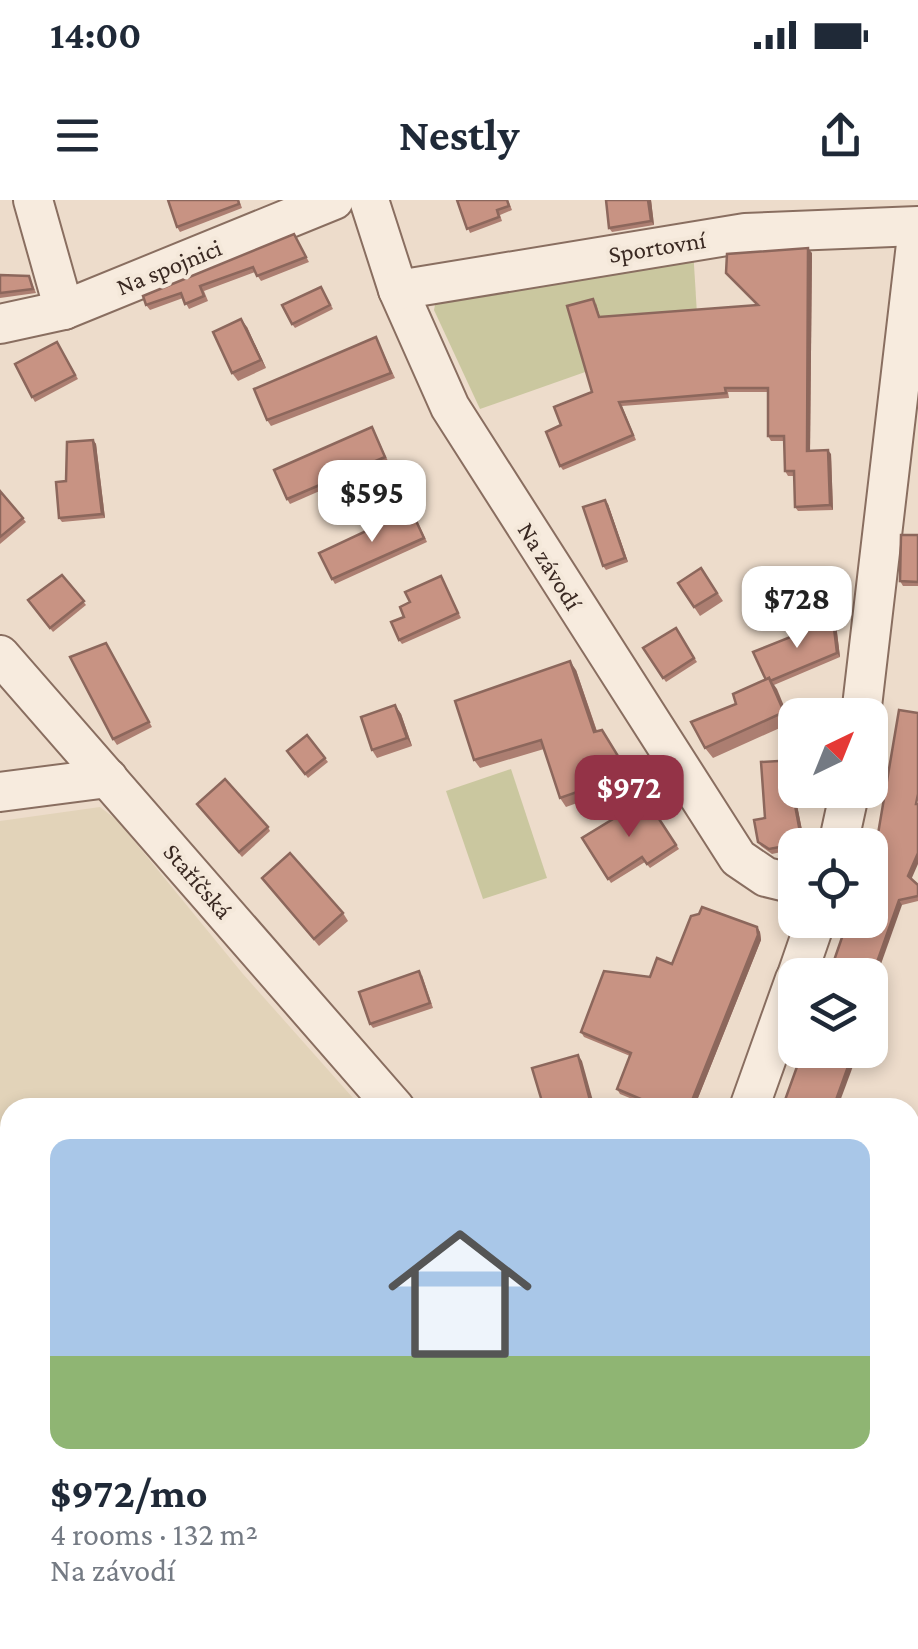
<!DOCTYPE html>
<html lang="en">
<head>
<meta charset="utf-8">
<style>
  body { margin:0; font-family:"Crimson Pro",serif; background:#f6f6f7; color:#1f2937; height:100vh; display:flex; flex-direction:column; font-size:38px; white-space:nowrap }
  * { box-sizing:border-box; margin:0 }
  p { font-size:32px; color:#747a83 }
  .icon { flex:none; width:55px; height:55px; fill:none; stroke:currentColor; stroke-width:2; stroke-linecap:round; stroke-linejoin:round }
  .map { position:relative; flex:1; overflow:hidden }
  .panel { position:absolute; left:0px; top:898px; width:920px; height:552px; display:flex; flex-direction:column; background:#fff; border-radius:30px 30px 0 0; box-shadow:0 5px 15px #0003 }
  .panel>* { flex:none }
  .needle { width:65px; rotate:43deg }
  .tools { position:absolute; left:778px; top:498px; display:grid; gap:20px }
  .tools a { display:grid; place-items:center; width:110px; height:110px; border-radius:20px; background:#fff; box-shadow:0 5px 15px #0003; font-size:50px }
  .price { position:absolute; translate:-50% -85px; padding:0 22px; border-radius:20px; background:#fff; color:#222; font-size:32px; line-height:65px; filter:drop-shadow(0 2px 5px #0008) }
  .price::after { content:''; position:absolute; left:50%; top:60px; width:30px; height:22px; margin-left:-15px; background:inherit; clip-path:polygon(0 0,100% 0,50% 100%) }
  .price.on { background:#943347; color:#fff }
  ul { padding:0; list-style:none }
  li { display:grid; align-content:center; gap:20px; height:530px; padding:0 50px }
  li span { display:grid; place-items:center; height:310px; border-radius:20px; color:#555 }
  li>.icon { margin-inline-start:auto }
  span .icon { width:180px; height:180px; fill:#fffc; stroke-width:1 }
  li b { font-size:42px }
  .status { display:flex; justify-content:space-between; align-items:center; height:70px; padding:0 50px; background:#fff; direction:ltr }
  .status svg { height:28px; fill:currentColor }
  header { display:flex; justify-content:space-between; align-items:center; height:130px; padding:0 50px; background:#fff; font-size:45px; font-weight:700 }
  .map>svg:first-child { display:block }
  .farmland { fill:#e2d3b9 }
  .green { fill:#cac79f }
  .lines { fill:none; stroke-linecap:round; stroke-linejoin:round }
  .minor-casing { stroke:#896e60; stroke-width:42 }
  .minor { stroke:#f7ebde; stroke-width:38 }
  .wall { fill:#ac7e71 }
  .shaded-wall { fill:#8c675c }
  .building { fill:#c89383; stroke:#8c675c; stroke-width:2.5 }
  .labels { text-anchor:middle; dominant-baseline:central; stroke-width:8; stroke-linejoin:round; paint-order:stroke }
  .street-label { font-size:25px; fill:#3a2922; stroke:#f4e8da }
</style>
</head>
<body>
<div class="status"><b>14:00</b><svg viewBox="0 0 49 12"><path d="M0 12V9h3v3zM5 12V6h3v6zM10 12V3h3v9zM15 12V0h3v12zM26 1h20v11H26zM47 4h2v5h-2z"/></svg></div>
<header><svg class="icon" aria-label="menu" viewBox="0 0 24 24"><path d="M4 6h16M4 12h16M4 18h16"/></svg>Nestly<svg class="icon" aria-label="share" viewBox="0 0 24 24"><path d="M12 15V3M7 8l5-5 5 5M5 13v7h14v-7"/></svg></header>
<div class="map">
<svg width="918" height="1449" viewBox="0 0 918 1449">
  <rect width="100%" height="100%" fill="#eddccb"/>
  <polygon class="farmland" points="100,607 117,620 243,774 361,907 10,908 10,1032 4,1034 0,1032 0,621"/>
  <g class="green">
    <polygon points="693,48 697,114 622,159 480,209 434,110 437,94"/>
    <polygon points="511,569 547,678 483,699 446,591"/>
    <polygon points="10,1061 10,1338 0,1339 0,1062"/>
  </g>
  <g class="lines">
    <g class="minor-casing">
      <g id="minor">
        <polyline points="33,0 64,110"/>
        <polyline points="369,0 398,90 450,207 738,658 766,677 795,684"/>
        <polyline points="398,90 745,33 918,26"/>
        <polyline points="0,124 64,110 334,0"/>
        <polyline points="0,455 395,908"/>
        <polyline points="861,515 918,27"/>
        <polyline points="0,592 108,578"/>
        <polyline points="838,645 850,590"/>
        <polyline points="797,775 816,720"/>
        <polyline points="749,908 795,779"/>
        <polyline points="0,1051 10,1050"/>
        <polyline points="910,1175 918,1189"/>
        <polyline points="816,1440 832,1449"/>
        <polyline points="532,1449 535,1440"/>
      </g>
    </g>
    <use href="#minor" class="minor"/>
  </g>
  <g class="wall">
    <polygon points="239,0 242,8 180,32 177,27"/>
    <polygon points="457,0 508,0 512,10 500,15 502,21 470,33"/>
    <polygon points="651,0 654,25 612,32 609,28"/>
    <polygon points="294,34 309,62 261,81 255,72 204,91 208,101 189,109 183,98 150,110 146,105"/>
    <polygon points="812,53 810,251 831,254 833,310 798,311 795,307 794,276 788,276 785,271 785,241 771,241 768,236 768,192 728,192 729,198 622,206 636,240 563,270 560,266 561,225 592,192 596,103 600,117 757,105 726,73"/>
    <polygon points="0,75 29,76 36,93 0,98"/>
    <polygon points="324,92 333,109 295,128 292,124"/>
    <polygon points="247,127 266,168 238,181 232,173"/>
    <polygon points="376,137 395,178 271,226 267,220"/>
    <polygon points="57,142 78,179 35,202 32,197"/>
    <polygon points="372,227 388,261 290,304 287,299"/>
    <polygon points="93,240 96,244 105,318 62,322 59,318"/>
    <polygon points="0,291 26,322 0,344"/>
    <polygon points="608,304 628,362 606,370 603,366"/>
    <polygon points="414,314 427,342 335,384 332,379"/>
    <polygon points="918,335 918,386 903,386 900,381"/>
    <polygon points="701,368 723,401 700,416 678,383"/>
    <polygon points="62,375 86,405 53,432 28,400"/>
    <polygon points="441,376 461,418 402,444 399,440 404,417 410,402"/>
    <polygon points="833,420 836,424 840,457 774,485 791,523 713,558 705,548 736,504 766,480"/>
    <polygon points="676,428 697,462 666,482 643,448"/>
    <polygon points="106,443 152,527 117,545 113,539"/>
    <polygon points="576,470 597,531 602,530 635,582 566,607 560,598 544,549 480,568 474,560"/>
    <polygon points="395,505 401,514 412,546 377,558 372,550"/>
    <polygon points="307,535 328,562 308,578 287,551"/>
    <polygon points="795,590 812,590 813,603 797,605 805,645 795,645 795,649 772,654 761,646 758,642 765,618"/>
    <polygon points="646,599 679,649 650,668 645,662 611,683 582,638"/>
    <polygon points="197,604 268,627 270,631 242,657"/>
    <polygon points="262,678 343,713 348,721 319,746"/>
    <polygon points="911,679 918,685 918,701 902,705 870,720"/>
    <polygon points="757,727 760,732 761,740 694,908 654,908 620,894 617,889 630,856 584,837 581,832 650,777 672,764"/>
    <polygon points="422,775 433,808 373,828 370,824"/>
    <polygon points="910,1239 918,1256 918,1347 910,1348"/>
    <polygon points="594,1440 630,1440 629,1443"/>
  </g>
  <g class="shaded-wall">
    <polygon points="648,0 651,0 654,25 651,21"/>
    <polygon points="808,48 812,53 810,255 807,251"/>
    <polygon points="241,119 247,127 266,168 261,160"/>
    <polygon points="93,240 96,244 105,318 102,314"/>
    <polygon points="828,250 831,254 833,310 830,305"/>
    <polygon points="605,300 608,304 628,362 625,358"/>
    <polygon points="833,420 836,424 840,457 837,453"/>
    <polygon points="570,461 576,470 600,541 594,532"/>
    <polygon points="769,478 777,489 791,523 784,512"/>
    <polygon points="395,505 401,514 412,546 407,538"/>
    <polygon points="794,600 797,605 805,645 802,643"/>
    <polygon points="918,653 918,664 911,680 908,676"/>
    <polygon points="899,700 902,705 870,795 870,782"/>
    <polygon points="757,727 760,732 761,740 694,908 689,908"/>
    <polygon points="854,850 859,850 839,904 836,900"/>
    <polygon points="578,855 582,861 595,908 592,908"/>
    <polygon points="913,1268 918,1278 918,1298"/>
  </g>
  <g class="building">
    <polygon points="168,0 238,0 239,4 177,27"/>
    <polygon points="457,0 507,0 509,6 497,10 499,17 467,29"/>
    <polygon points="606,0 648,0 651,21 609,28"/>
    <polygon points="294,34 306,57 257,76 253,67 200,86 204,96 185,104 181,93 146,105 143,96"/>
    <polygon points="808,48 807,251 828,250 830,305 795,307 794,271 785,271 784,236 768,236 768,188 725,188 726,193 619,202 633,235 560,266 546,232 561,225 554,207 592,192 567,106 593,99 599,117 758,105 726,73 727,54"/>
    <polygon points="0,75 29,76 33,89 0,93"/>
    <polygon points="321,87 330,105 292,124 282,105"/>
    <polygon points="241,119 261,160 232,173 213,132"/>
    <polygon points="376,137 391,173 267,220 254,189"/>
    <polygon points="57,142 75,175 32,197 15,164"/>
    <polygon points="372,227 385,257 287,299 274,270"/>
    <polygon points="93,240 102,314 59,318 56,282 66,281 67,242"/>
    <polygon points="0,291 23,318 0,337"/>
    <polygon points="605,300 625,358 603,366 583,307"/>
    <polygon points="411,310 424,338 332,379 319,353"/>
    <polygon points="901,335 918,335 918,382 900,381"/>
    <polygon points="701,368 717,393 694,407 678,383"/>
    <polygon points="62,375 84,401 50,428 28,400"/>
    <polygon points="441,376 458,413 399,440 391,422 404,417 400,407 410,402 405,392"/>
    <polygon points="833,420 837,453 770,481 769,478 766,480 753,452"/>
    <polygon points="676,428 694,458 663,478 643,448"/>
    <polygon points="106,443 149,522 113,539 70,457"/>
    <polygon points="570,461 594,532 602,530 629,574 560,598 541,540 474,560 455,501"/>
    <polygon points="769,478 784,512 705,548 691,522 736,504 733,494"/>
    <polygon points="395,505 407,538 372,550 361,517"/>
    <polygon points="899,510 918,513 918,594 916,604 918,604 918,653 908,676 918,685 918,696 899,700 870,782 870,775 829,775 848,720 870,720 870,658 878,634"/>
    <polygon points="307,535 325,558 305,574 287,551"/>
    <polygon points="795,560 795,590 810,590 810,599 794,600 802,643 769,649 758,642 754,620 765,618 761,562"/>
    <polygon points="225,579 268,627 239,652 197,604"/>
    <polygon points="646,599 676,645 647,664 642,657 608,679 582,638"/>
    <polygon points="290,653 343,713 314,739 262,678"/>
    <polygon points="702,707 757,727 758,735 689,908 662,908 617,889 631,853 581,832 604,771 650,777 657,758 672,764 691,716 699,714"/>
    <polygon points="419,771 430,803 370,824 359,792"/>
    <polygon points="803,850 854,850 836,900 840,908 790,908 785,900"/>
    <polygon points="578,855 592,908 544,908 532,868"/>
    <polygon points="910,1052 918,1066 918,1138 910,1124"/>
    <polygon points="910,1242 918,1259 918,1266 913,1268 918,1298 918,1341 910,1342"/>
    <polygon points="695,1440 704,1440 709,1449 680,1449"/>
  </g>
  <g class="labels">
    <g class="street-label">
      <text transform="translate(657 47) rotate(-9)">Sportovní</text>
      <text transform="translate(169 67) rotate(-22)">Na spojnici</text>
      <text transform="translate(550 366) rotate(58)">Na závodí</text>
      <text transform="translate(198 681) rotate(49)">Staříčská</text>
    </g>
  </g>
</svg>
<div class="tools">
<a><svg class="needle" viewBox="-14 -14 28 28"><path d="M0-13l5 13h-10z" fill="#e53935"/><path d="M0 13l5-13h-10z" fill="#747a83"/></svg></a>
<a><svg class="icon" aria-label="locate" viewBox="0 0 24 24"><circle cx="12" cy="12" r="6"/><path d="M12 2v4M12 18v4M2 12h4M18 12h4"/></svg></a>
<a><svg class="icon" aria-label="layers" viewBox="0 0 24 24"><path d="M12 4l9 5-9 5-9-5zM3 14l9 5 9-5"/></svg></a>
</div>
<b class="price" style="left:372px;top:345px">$595</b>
<b class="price" style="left:797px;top:451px">$728</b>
<b class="price on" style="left:629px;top:640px">$972</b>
<section class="panel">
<ul>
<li><span style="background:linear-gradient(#a9c7e8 70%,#8fb573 0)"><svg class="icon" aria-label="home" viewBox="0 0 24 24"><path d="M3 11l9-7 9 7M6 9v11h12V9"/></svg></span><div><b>$972/mo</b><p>4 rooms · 132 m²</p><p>Na závodí</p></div></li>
</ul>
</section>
</div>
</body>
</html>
